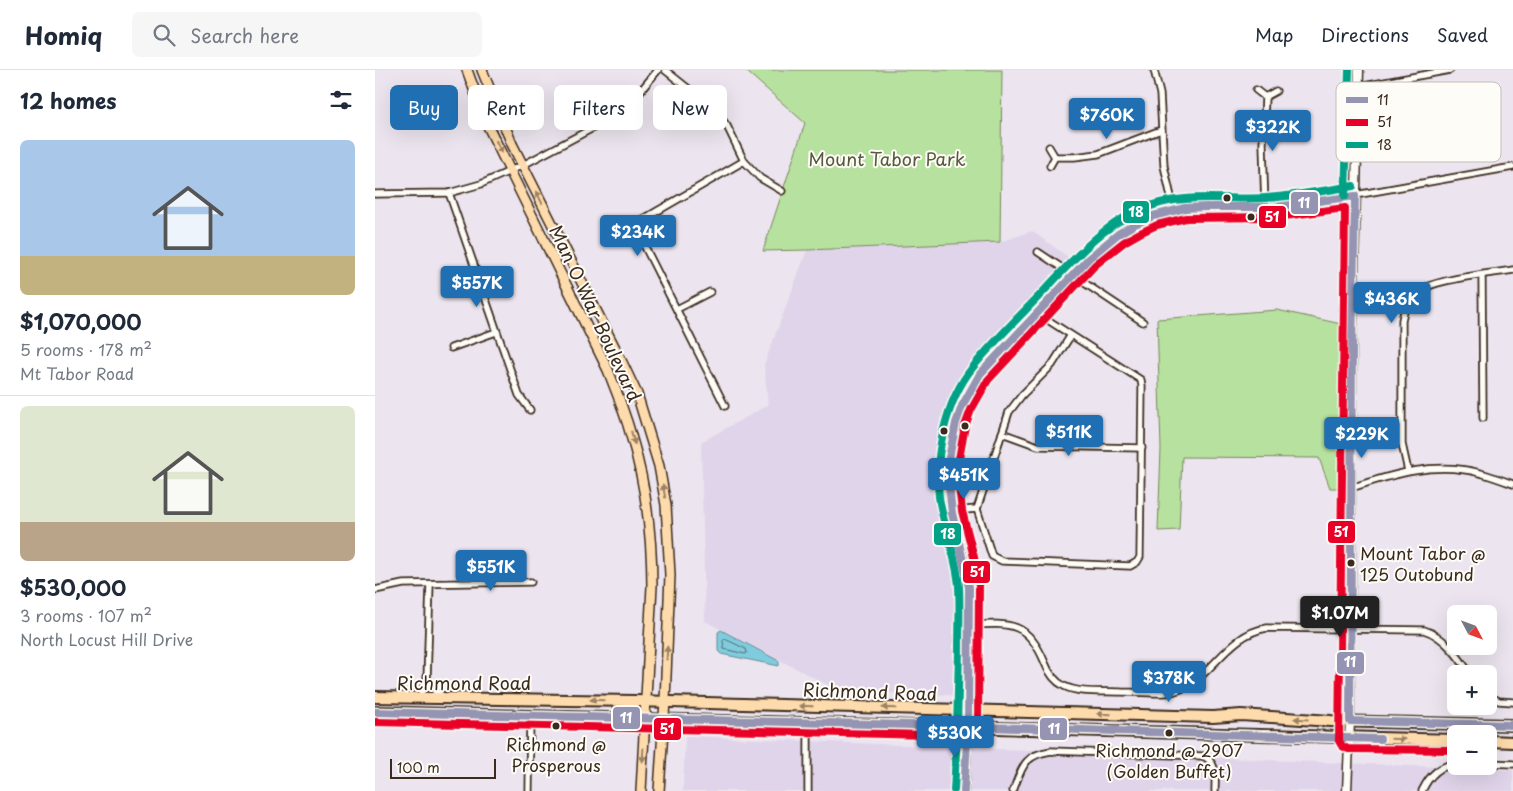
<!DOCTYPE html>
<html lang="en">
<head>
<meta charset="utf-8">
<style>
  body { margin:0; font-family:"Playpen Sans",sans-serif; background:#f6f6f7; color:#1f2937; height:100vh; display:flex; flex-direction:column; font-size:19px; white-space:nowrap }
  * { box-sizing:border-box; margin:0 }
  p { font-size:16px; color:#747a83 }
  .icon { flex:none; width:28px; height:28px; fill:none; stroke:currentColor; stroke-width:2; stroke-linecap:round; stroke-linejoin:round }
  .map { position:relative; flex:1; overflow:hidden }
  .details { display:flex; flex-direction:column; background:#fff; width:375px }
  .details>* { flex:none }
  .hud { position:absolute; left:15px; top:15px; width:475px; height:45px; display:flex; gap:10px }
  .needle { width:32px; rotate:131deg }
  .fabs { position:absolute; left:1072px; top:535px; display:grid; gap:10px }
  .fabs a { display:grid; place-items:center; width:50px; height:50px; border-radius:8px; background:#fff; box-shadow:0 5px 20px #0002; font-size:25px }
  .scale { position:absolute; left:15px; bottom:12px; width:106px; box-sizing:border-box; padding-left:5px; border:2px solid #3b2a1e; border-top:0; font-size:14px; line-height:18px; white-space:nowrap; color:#3b2a1e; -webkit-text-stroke:4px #fdfcf7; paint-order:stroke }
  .price { position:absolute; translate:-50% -42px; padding:0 11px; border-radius:5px; background:#1f6fb2; color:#fff; font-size:16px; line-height:32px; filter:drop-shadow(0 1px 2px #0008) }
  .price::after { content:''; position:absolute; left:50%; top:30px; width:15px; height:11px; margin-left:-8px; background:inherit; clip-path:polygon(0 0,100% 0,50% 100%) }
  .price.active { background:#222; color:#fff }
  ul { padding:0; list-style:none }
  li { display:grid; align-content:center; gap:10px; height:265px; padding:0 20px }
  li+li { border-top:1px solid #e0e1e3 }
  li span { display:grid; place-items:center; height:155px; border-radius:8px; color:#555 }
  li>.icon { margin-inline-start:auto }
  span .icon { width:90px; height:90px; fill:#fffc; stroke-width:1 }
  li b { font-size:21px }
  h2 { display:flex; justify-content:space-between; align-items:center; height:60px; padding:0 20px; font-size:21px }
  .chip { padding:0 18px; border-radius:8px; background:#fff; box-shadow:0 5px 20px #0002; font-size:18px; line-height:45px }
  .chip.active { background:#1f6fb2; color:#fff }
  header { display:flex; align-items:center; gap:30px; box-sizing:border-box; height:70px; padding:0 25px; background:#fff; border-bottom:1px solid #e0e1e3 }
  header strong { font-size:24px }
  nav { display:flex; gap:28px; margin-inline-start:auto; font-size:18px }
  .search { width:350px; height:45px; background:#f6f6f7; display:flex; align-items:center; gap:12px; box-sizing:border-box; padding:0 18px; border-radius:8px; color:#747a83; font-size:19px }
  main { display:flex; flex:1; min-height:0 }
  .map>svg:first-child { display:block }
  .built { fill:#e0d4ea }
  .green { fill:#b7e19e; stroke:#79865e }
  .water { fill:#7fccde; stroke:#648b91 }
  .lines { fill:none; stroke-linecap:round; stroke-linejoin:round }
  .shore { stroke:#566b6b; stroke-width:1 }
  .street-casing { stroke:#3b2a1e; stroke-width:9 }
  .secondary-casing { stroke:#3b2a1e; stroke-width:11 }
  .primary-casing { stroke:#3b2a1e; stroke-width:12 }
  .highway-casing { stroke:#3b2a1e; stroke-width:14 }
  .street { stroke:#fdfcf7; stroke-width:5.5 }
  .secondary { stroke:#fdfcf7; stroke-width:8 }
  .primary { stroke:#fedbac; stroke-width:9 }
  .highway { stroke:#fedbac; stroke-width:10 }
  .bus-1-casing { stroke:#fdfcf7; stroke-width:11 }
  .bus-2-casing { stroke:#fdfcf7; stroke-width:11 }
  .bus-3-casing { stroke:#fdfcf7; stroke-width:11 }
  .bus-1 { stroke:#9594b2; stroke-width:8 }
  .bus-2 { stroke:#e80027; stroke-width:8 }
  .bus-3 { stroke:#00a186; stroke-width:8 }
  .oneway { fill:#9c8265 }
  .bus-dot { fill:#3b2a1e; stroke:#fdfcf7; stroke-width:2 }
  .labels { text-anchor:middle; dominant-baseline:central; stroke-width:4; stroke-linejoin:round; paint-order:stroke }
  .bus-label { font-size:17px; fill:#3b2a1e; stroke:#fdfcf7 }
  .park-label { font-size:18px; fill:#5a583e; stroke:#fdfcf7 }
  .street-label { font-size:18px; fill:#3b2a1e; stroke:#fdfcf7 }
  .key { fill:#fdfcf7; stroke:#c3bdb6; stroke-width:1 }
  .key-label { font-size:14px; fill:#3b2a1e }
  .line-badge { stroke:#fdfcf7; stroke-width:2 }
  .badge-label { font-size:14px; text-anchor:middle; font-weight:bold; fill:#fff }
</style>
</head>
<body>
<header>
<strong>Homiq</strong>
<div class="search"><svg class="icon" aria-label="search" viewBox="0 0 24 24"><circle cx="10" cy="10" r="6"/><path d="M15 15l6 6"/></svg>Search here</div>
<nav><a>Map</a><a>Directions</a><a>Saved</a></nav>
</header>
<main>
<section class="details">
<h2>12 homes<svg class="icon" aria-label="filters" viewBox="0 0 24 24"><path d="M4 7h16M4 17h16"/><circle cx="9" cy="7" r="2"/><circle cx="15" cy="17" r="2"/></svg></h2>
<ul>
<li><span style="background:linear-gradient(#a9c7e8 75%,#c2b280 0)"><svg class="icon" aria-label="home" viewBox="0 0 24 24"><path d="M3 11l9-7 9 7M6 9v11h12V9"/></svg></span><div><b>$1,070,000</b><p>5 rooms · 178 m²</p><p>Mt Tabor Road</p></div></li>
<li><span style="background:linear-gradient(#dfe7d0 75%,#b9a48a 0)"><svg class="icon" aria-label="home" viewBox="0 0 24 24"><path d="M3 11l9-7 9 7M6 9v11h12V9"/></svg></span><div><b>$530,000</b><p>3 rooms · 107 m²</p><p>North Locust Hill Drive</p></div></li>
</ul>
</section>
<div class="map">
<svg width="1138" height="721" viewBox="0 0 1138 721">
  <rect width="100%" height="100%" fill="#ece5ef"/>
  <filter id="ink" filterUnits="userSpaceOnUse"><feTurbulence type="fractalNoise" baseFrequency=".02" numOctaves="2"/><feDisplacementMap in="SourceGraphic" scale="10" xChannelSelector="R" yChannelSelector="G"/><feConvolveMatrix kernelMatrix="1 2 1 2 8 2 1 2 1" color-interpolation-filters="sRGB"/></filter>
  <g filter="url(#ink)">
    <g class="built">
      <polygon points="657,161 696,189 593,303 573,344 561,390 562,435 580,506 577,625 464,621 330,551 326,372 393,335 389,295 432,180 625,172"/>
      <polygon points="310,666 1138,700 1138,721 308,721"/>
    </g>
    <g class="green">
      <polygon points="370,0 627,0 625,172 432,180 388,181 430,53"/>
      <polygon points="902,240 971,255 974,414 970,418 955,418 944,388 807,387 804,460 783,461 786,379 782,249"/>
    </g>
    <polygon class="water" points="346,560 404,591 404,596 346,584 343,581 343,562"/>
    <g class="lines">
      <polygon class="shore" points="350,569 371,579 372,583 370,584 349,579 348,571"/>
      <g class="street-casing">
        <g id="street">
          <polyline points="290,0 340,40 352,56 369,91 385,108 407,121"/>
          <polyline points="779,0 785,24 789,96 799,140"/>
          <polyline points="983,17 1075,0"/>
          <polyline points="881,20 890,27 901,21"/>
          <polyline points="674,77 680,87 675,96"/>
          <polyline points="680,87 699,87 723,84 786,60"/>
          <polyline points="74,123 144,325 155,340"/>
          <polyline points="0,124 74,123 106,114 148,95 233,50 258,30 283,0"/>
          <polyline points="890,138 888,74 890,27"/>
          <polyline points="663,182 768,252"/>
          <polyline points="1107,205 1108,348"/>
          <polyline points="302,239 335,222"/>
          <polyline points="662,243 766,310 767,316 765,487 762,492 755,496 627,491 617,486 602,439 634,342 647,325 677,295 696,265"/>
          <polyline points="76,278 121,262"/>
          <polyline points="350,336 265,167 260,154 369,91"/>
          <polyline points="627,363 663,376 767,378"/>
          <path d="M 1033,401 L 1027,374 L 1027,250 C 1029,241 1031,232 1038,225 C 1053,209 1114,204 1138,200"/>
          <path d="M 976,418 C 1018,404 1061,391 1105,403 C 1116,406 1127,410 1138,414"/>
          <polyline points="577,441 602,439"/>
          <polyline points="0,520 28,514 156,512"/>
          <path d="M 594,555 C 635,553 653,551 670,593 C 674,603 679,611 689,616 C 705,624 728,621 746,622 C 760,622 774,623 788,623 C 834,621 846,565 892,558 L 1049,560 C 1069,566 1084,587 1095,604"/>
          <polyline points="52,610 59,620 68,626"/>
          <polyline points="1114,626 1124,631 1138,632"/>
          <polyline points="41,627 45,625 52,610 55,514"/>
          <polyline points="433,653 433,721"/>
          <path d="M 593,657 L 594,517 C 591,492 583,468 577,443 C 566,393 577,346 605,304 L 718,183 L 752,157 L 776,147 L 813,138 L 890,138 L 924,135 L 1138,97"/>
          <polyline points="1114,693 1138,694"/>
          <polyline points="154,721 155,647"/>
          <path d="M 638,721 C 647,698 648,685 676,681 L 828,686 C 843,693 840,707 840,721"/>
          <path d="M 1047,721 C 1054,706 1065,695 1081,694"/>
        </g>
      </g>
      <g class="secondary-casing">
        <g id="secondary">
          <polyline points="589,721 593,657"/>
          <polyline points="972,721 975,651 977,285 984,0"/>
        </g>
      </g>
      <g class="primary-casing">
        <g id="primary">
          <path d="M 92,0 L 111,52 L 233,300 C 263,373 277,437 277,516 L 266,721"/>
          <polyline points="107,0 137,74 243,284 262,324 284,396 291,435 295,505 290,631 284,721"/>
        </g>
      </g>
      <g class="highway-casing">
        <g id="highway">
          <polyline points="0,627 260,631 838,647 866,645 956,651 1138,655"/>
          <polyline points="0,642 1081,670"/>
          <polyline points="1114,671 1138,672"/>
        </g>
      </g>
      <use href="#street" class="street"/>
      <use href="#secondary" class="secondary"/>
      <use href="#primary" class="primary"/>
      <use href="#highway" class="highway"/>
      <g class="bus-1-casing">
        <g id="bus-1">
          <polyline points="0,642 578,656 1005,669"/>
          <polyline points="589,721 593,657 594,517 577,443 573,406 574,388 581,353 587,336 605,304 714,188 743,164 760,154 778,146 810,138 832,137 901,137 980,126 977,285 975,651 1138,655"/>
        </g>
      </g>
      <g class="bus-2-casing">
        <polyline id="bus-2" points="0,652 598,666 602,662 603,657 604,516 599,487 587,441 583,406 584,389 590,356 596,340 613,310 720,195 749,172 765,163 782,155 811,148 902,147 970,138 964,671 967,676 973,679 1081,680"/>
      </g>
      <g class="bus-3-casing">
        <g id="bus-3">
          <polyline points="970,126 974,0"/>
          <path d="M 579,720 C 582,673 583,626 584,579 C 584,559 585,537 584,517 C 582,486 568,457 564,427 C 559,385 571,330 598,297 C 619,271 644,247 667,223 C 702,186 734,146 785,133 C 820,124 856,130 891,128 C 920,126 949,121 978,116"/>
        </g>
      </g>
      <use href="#bus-1" class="bus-1"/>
      <use href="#bus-2" class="bus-2"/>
      <use href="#bus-3" class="bus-3"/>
    </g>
    <defs><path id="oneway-solid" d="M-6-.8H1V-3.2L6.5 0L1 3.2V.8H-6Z" transform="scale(1.25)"/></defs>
    <g class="oneway">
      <use href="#oneway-solid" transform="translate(124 77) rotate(64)"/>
      <use href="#oneway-solid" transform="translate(164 127) rotate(-117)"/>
      <use href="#oneway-solid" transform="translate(258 368) rotate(75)"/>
      <use href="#oneway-solid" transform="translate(289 421) rotate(-100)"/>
      <use href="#oneway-solid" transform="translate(292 583) rotate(-87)"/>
      <use href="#oneway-solid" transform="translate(222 630) rotate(-179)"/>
      <use href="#oneway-solid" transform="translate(431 636) rotate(-178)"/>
      <use href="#oneway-solid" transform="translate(514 638) rotate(-178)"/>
      <use href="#oneway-solid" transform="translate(729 644) rotate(-179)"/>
      <use href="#oneway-solid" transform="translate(926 649) rotate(-176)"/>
      <use href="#oneway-solid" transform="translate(1023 669) rotate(1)"/>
      <use href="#oneway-solid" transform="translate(268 685) rotate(93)"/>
    </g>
  </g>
  <g class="bus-dot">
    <circle cx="852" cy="128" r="4.5"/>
    <circle cx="876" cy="147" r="4.5"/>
    <circle cx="590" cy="356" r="4.5"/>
    <circle cx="569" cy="361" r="4.5"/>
    <circle cx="976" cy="493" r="4.5"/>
    <circle cx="181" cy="656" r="4.5"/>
    <circle cx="794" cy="663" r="4.5"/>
  </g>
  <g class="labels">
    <g class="bus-label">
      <text x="985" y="483" text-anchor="start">Mount Tabor @<tspan x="985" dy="21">125 Outobund</tspan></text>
      <text x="181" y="674">Richmond @<tspan x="181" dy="21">Prosperous</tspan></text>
      <text x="794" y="680">Richmond @ 2907<tspan x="794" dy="21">(Golden Buffet)</tspan></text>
    </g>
    <g class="park-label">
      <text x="512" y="88">Mount Tabor Park</text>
    </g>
    <g class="street-label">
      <text transform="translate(221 243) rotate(65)">Man O War Boulevard</text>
      <text x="89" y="612">Richmond Road</text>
      <text transform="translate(495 621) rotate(2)">Richmond Road</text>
    </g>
  </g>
  <rect x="961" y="12" width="165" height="80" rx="8" class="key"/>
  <rect x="971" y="27" width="22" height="6" fill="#9594b2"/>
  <rect x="971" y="49" width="22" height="7" fill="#e80027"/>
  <rect x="971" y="72" width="22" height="6" fill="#00a186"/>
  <g class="key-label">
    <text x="1002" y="35">11</text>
    <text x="1002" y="57">51</text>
    <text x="1002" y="80">18</text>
  </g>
  <g class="line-badge">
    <rect x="915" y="121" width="29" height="24" rx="5" fill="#9594b2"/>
    <rect x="747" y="130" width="28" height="24" rx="5" fill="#00a186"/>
    <rect x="883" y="135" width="29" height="24" rx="5" fill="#e80027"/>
    <rect x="952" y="450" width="29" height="24" rx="5" fill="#e80027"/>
    <rect x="558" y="452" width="29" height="24" rx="5" fill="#00a186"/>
    <rect x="587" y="490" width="29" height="24" rx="5" fill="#e80027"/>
    <rect x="961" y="581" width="29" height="24" rx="5" fill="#9594b2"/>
    <rect x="237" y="636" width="29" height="24" rx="5" fill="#9594b2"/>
    <rect x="278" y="647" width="29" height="24" rx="5" fill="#e80027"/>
    <rect x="664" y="647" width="29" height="24" rx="5" fill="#9594b2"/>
  </g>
  <g class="badge-label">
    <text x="929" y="138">11</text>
    <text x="761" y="147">18</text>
    <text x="897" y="152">51</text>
    <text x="966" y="467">51</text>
    <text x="573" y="469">18</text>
    <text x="602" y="507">51</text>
    <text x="975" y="597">11</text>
    <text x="251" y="653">11</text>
    <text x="292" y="664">51</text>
    <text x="679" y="664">11</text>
  </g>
</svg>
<div class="fabs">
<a><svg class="needle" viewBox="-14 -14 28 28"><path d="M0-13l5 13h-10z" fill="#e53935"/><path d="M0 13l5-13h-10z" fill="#747a83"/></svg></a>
<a>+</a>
<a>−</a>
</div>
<div class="scale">100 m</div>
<b class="price" style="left:732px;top:70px">$760K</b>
<b class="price" style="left:898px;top:82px">$322K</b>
<b class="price" style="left:263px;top:187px">$234K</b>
<b class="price" style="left:102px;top:238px">$557K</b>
<b class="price" style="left:1017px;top:254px">$436K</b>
<b class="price" style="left:694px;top:387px">$511K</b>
<b class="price" style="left:987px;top:389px">$229K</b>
<b class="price" style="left:589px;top:430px">$451K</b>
<b class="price" style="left:116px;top:522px">$551K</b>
<b class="price active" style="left:965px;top:568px">$1.07M</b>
<b class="price" style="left:794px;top:633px">$378K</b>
<b class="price" style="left:580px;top:688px">$530K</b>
<div class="hud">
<a class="chip active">Buy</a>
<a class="chip">Rent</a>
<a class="chip">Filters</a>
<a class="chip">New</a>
</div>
</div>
</main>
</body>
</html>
